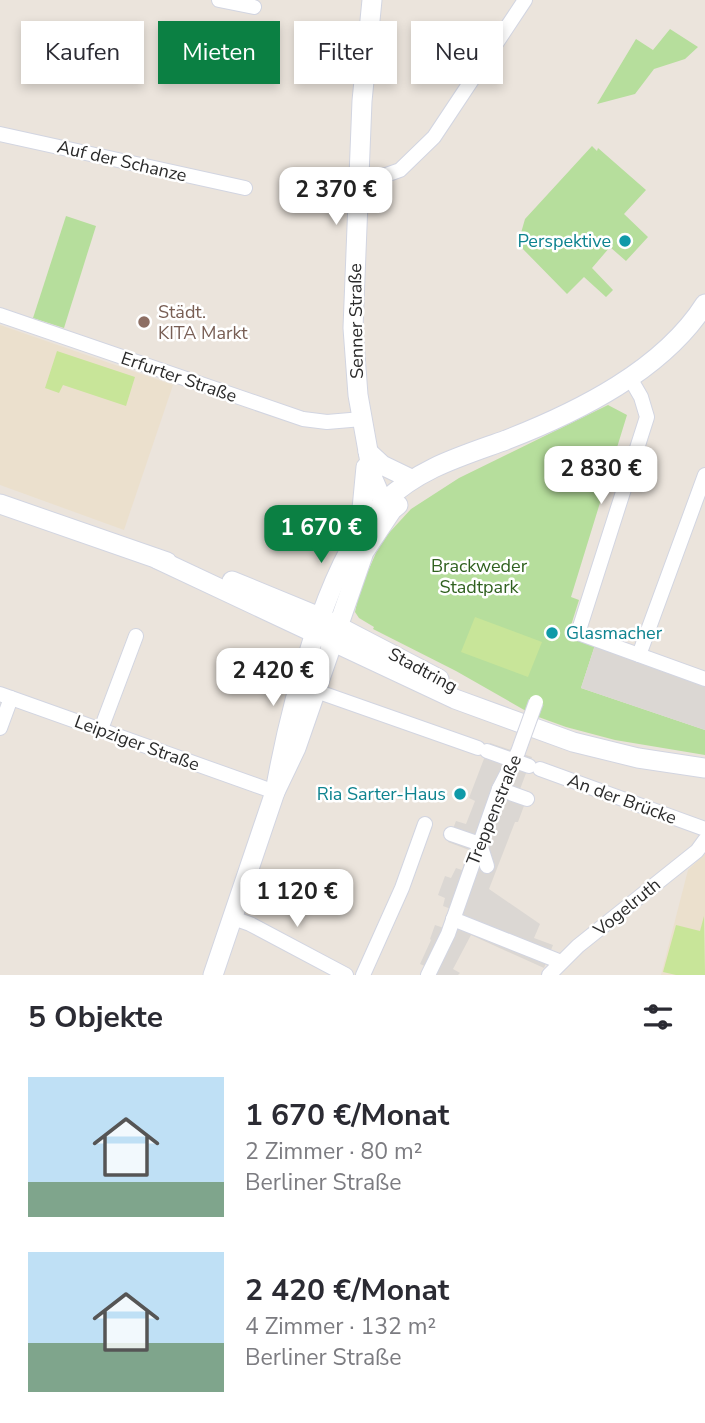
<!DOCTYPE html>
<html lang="de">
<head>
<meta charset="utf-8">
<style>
  body { margin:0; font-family:"Nunito Sans",sans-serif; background:#f7f7f7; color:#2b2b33; height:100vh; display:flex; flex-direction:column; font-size:26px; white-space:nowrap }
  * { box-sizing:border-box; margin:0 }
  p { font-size:23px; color:#7c7c81 }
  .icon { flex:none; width:38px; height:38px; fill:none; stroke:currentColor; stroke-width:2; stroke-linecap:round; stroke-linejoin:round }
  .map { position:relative; height:975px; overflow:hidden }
  .details { display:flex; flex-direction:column; background:#fff; flex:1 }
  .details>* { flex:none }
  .hud { position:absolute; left:21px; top:21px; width:663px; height:63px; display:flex; gap:14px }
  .price { position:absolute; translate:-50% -60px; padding:0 16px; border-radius:14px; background:#fff; color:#222; font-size:23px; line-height:46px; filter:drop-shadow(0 2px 4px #0008) }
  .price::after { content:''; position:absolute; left:50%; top:42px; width:21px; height:16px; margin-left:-10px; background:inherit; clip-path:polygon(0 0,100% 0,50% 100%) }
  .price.on { background:#0b8043; color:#fff }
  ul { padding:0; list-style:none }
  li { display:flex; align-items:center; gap:21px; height:175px; padding:0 28px }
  li span { display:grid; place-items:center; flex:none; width:196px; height:140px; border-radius:0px; color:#555 }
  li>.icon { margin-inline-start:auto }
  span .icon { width:84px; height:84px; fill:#fffc; stroke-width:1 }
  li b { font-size:30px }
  h2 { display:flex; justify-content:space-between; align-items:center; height:84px; padding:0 28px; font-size:30px }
  .chip { padding:0 24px; border-radius:0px; background:#fff; box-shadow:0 4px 10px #0003; font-size:24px; line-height:63px }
  .chip.on { background:#0b8043; color:#fff }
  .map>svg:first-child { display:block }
  .education { fill:#ebe0cd }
  .green { fill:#b6de9c }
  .pitch { fill:#c8e599 }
  .plaza { fill:#dbd7d3 }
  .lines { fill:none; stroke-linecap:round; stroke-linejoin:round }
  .street-casing { stroke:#d2d5e1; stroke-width:16 }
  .secondary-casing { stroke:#d2d5e1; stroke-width:21 }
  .street { stroke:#fff; stroke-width:14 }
  .secondary { stroke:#fff; stroke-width:19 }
  .street-bridge-casing { stroke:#d2d5e1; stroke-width:16; stroke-linecap:butt }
  .street-bridge { stroke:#fff; stroke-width:14 }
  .culture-dot { fill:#0f9aa8; stroke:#fff; stroke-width:2.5 }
  .education-dot { fill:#8d6e63; stroke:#fff; stroke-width:2.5 }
  .labels { text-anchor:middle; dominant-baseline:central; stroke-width:5; stroke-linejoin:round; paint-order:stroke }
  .street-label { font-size:18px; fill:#2a2a2a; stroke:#fff }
  .culture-label { font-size:18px; fill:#0d838f; stroke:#fff; text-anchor:end }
  .education-label { font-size:18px; fill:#785e54; stroke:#fff; text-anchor:start }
  .park-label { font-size:18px; fill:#30611f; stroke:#fff }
</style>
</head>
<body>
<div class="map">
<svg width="705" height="975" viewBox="0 0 705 975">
  <rect width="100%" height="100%" fill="#ebe4dc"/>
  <g class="education">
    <polygon points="0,325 173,385 124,530 0,485"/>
    <polygon points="705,854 705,975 661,975 688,870"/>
  </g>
  <g class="green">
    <polygon points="670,29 698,47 685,59 654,69 635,94 597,104 636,39 653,50"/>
    <polygon points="592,146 597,151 598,148 646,190 624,214 648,237 626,261 610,247 592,268 613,290 606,297 584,277 567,294 520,246 525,236 521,233 525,219"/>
    <polygon points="66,216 96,226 64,328 33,318"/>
    <polygon points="608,405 627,415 571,597 579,600 568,635 595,645 581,688 705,730 705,755 615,740 566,727 533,715 456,671 373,629 374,627 359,618 355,612 360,589 376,553 388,534 411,509 459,478"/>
  </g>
  <g class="pitch">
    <polygon points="57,351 135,377 126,406 63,385 59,393 45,388"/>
    <polygon points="475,617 542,642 528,677 461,652"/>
    <polygon points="704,916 705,975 676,975 663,972 676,925 700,931"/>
  </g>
  <g class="plaza">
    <polygon points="595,645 705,684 705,730 581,688"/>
    <polygon points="490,743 532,757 519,792 528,795 518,822 515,822 489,889 540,924 534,938 553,945 544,968 471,935 453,969 460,973 458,975 421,975 425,966 420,964 431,940 430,939 435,925 444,928 451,909 443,906 445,898 438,895 445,876 451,878 456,868 462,870 469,850 448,842 456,821 466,824 475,801 469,798"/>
  </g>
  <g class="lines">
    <g class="street-casing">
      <g id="street">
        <polyline points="219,0 254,7"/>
        <polyline points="0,134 245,188"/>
        <polyline points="358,177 386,175 400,170 434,137 525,0"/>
        <polyline points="0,315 303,419 327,422 362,419"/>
        <polyline points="630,378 641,397 647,417 578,633 705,679"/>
        <polyline points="639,655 705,475"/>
        <polyline points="316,691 478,748"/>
        <polyline points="0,694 275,792"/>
        <polyline points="0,728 11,698"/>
        <polyline points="101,729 136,636"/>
        <polyline points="487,751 529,766"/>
        <polyline points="540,769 705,829"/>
        <polyline points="499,789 527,799"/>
        <polyline points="451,834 480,844 487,866"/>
        <polyline points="233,918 250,924 346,975"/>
        <polyline points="453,919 561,962"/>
        <polyline points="363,975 402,888 425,824"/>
        <polyline points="428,975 448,934 499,789 518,752"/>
        <polyline points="549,975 578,946 697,851 705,840"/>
      </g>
    </g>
    <g class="secondary-casing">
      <g id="secondary">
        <polyline points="372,0 362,101 353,328 358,395 373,479 379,493 391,509"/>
        <polyline points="368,452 382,465 411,479"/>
        <polyline points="0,504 167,562"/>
        <polyline points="360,530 366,467"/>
        <polyline points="157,559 455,699 573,742 638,758 705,768"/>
        <polyline points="232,581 322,618 439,679"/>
        <path d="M 275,792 C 289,713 327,557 384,502 C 419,468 462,456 506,440 C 578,412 663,370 705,304"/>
        <polyline points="213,975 275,792 296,748 364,552 392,510 398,505"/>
      </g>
    </g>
    <use href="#street" class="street"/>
    <use href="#secondary" class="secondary"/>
    <g class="street-bridge-casing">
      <polyline id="street-bridge" points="518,752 536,702"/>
    </g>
    <use href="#street-bridge" class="street-bridge"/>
  </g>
  <g class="culture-dot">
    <circle cx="625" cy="241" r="7"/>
    <circle cx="552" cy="633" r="7"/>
    <circle cx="460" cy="794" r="7"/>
  </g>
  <circle class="education-dot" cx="144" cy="322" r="7"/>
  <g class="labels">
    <g class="street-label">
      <text transform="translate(122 161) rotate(13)">Auf der Schanze</text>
      <text transform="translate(356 321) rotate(-91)">Senner Straße</text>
      <text transform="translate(179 377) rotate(19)">Erfurter Straße</text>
      <text transform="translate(423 670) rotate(28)">Stadtring</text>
      <text transform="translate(137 743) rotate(20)">Leipziger Straße</text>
      <text transform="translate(622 799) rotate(20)">An der Brücke</text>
      <text transform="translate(494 810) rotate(-68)">Treppenstraße</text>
      <text transform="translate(627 907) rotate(-39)">Vogelruth</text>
    </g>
    <g class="culture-label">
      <text x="611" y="241">Perspektive</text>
      <text x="566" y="633" text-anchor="start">Glasmacher</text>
      <text x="446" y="794">Ria Sarter-Haus</text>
    </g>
    <g class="education-label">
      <text x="158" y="312">Städt.<tspan x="158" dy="21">KITA Markt</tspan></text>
    </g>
    <g class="park-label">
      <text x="479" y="566">Brackweder<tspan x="479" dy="21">Stadtpark</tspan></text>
    </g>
  </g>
</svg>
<b class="price" style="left:336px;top:227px">2 370 €</b>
<b class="price" style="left:601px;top:506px">2 830 €</b>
<b class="price on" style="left:321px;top:565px">1 670 €</b>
<b class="price" style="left:273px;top:708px">2 420 €</b>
<b class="price" style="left:297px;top:929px">1 120 €</b>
<div class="hud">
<a class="chip">Kaufen</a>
<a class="chip on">Mieten</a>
<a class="chip">Filter</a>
<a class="chip">Neu</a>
</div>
</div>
<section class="details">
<h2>5 Objekte<svg class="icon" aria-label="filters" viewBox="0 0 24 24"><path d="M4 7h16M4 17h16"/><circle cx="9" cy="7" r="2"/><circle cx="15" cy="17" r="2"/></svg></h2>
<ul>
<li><span style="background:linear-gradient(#bfe0f5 75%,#7fa58c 0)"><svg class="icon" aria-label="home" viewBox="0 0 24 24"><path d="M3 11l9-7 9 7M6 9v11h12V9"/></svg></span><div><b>1 670 €/Monat</b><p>2 Zimmer · 80 m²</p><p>Berliner Straße</p></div></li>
<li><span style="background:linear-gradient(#bfe0f5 65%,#7fa58c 0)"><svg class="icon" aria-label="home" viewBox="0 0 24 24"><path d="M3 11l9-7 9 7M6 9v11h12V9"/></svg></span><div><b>2 420 €/Monat</b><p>4 Zimmer · 132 m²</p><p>Berliner Straße</p></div></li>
</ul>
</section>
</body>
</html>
